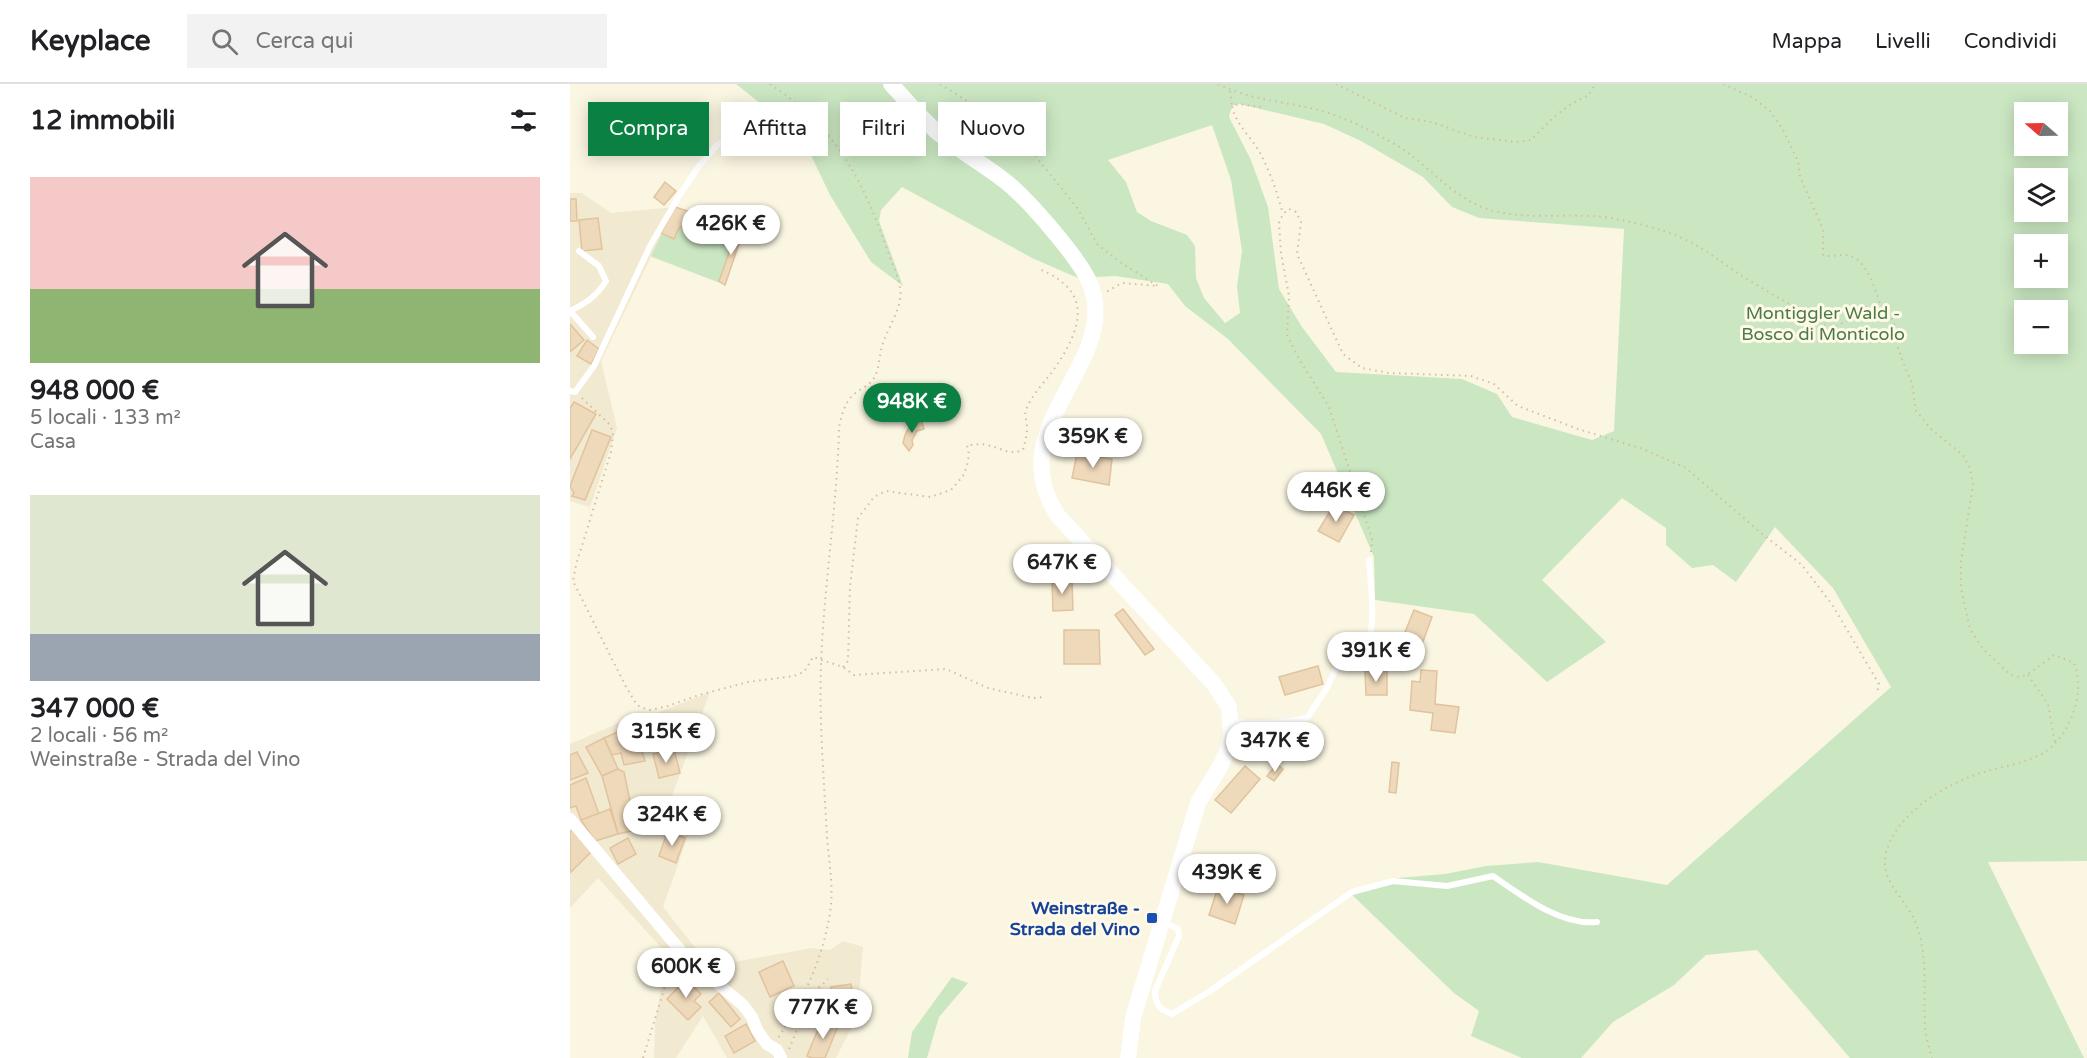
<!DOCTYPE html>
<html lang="it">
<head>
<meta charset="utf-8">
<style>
  body { margin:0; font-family:"Varela Round",sans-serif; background:#f2f2f2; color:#202124; height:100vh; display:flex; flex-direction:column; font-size:22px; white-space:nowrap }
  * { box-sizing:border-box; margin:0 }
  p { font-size:20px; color:#757577 }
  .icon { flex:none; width:33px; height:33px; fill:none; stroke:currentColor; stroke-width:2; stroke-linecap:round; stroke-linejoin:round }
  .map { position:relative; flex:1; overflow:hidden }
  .side { display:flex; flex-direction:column; background:#fff; width:570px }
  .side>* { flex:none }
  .guide { position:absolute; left:18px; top:18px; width:570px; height:54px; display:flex; gap:12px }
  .needle { width:39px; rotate:290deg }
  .tools { position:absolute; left:1444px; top:18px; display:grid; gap:12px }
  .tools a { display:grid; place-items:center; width:54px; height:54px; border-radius:0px; background:#fff; box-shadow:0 3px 15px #0003; font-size:30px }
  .price { position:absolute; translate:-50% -51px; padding:0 14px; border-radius:21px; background:#fff; color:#222; font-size:20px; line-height:39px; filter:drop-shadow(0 2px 3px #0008) }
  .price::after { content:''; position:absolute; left:50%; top:36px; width:18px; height:14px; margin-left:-9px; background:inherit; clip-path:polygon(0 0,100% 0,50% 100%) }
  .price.on { background:#0b8043; color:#fff }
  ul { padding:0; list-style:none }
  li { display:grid; align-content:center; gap:12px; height:318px; padding:0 30px }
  li span { display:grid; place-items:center; height:186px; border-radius:0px; color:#555 }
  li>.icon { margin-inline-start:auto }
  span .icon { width:108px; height:108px; fill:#fffc; stroke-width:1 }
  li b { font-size:26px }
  h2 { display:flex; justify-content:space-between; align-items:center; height:72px; padding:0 30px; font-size:26px }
  .chip { padding:0 21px; border-radius:0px; background:#fff; box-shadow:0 3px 15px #0003; font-size:21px; line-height:54px }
  .chip.on { background:#0b8043; color:#fff }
  header { display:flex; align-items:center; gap:36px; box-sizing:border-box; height:84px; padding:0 30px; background:#fff; border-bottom:2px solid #e0e0e0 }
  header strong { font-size:28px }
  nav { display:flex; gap:33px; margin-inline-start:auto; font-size:21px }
  .search { width:420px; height:54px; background:#f2f2f2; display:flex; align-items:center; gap:15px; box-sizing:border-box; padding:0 21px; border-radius:0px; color:#757577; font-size:22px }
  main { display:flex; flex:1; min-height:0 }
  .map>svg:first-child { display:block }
  .residential { fill:#f2e9d1 }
  .green { fill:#cbe7c2; fill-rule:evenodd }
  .building { fill:#efd9bb; stroke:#e1c39d; stroke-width:1.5 }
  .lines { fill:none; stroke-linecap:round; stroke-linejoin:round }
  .path { stroke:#d3bd9f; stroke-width:2; stroke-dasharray:1.5 4.5; stroke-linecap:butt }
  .lane { stroke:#fff; stroke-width:6 }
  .street { stroke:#fff; stroke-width:12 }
  .secondary { stroke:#fff; stroke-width:16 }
  .transit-dot { fill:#1a4fb4; stroke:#fef9e8; stroke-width:2 }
  .labels { text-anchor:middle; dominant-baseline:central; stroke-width:6; stroke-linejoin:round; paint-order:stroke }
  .park-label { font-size:18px; fill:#4c7c45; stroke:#fef9e8 }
  .transit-label { font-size:18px; font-weight:bold; fill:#164399; stroke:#fef9e8; text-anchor:end }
</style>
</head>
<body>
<header>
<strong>Keyplace</strong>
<div class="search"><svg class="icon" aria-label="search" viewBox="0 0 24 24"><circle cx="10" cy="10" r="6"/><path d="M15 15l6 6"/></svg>Cerca qui</div>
<nav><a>Mappa</a><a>Livelli</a><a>Condividi</a></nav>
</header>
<main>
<section class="side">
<h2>12 immobili<svg class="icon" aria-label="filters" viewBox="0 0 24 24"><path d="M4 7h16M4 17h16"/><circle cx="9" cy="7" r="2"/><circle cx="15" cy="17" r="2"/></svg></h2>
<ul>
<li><span style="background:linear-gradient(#f6c9c9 60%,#8fb573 0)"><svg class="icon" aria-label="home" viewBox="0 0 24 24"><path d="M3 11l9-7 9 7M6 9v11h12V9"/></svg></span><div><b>948 000 €</b><p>5 locali · 133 m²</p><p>Casa</p></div></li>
<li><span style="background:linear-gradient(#dfe7d0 75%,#9aa5b1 0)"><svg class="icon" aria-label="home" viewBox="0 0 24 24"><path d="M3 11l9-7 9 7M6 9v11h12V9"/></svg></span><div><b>347 000 €</b><p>2 locali · 56 m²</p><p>Weinstraße - Strada del Vino</p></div></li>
</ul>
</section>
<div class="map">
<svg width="1517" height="974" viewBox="0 0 1517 974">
  <rect width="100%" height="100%" fill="#fbf6e2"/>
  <g class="residential">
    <polygon points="0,109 12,109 41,129 105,123 174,145 155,201 81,173 31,277 47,344 20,423 0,417"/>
    <polygon points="140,608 95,731 123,738 93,823 127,866 164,878 242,864 260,866 273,857 293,863 287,933 266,974 157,974 133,932 106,974 84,974 85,939 97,870 28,794 0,824 0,660 65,632 87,629"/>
  </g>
  <g class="green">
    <path d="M 166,0 L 1517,0 L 1517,777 L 1418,778 L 1514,974 L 1280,974 L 1187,866 L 1136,871 L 1104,901 L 1043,938 L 1011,974 L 952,974 L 901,952 L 909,927 L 884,909 L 778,807 L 828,794 L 875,790 L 916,782 L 968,778 L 1097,801 L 1321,603 L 1263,504 L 1205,443 L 1166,498 L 1143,481 L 1122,484 L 1096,461 L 1096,444 L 1052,414 L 972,496 L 1036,558 L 977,598 L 904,530 L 805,516 L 804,473 L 751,350 L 658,255 L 615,222 L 598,200 L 545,192 L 508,194 L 462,174 L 332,103 L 311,126 L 309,137 L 333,202 L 301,178 L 260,111 L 239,67 L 209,34 ZM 669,20 L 754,40 L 791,57 L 853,93 L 882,123 L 909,134 L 1054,145 L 1044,347 L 1022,356 L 942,333 L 927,310 L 892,295 L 766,288 L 732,243 L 709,205 L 698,123 L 681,76 L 659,33 L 662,22 ZM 1455,28 L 1488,28 L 1488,62 L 1455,62 ZM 642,41 L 661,96 L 672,167 L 667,202 L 670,229 L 655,239 L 634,214 L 626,194 L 625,162 L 617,151 L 581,137 L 567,128 L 556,98 L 538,76 ZM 1455,94 L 1488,94 L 1488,128 L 1455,128 ZM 1455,160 L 1488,160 L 1488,194 L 1455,194 ZM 1455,226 L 1488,226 L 1488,260 L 1455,260 Z"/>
    <polygon points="105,123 174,145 155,201 81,172"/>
    <polygon points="382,893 398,899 369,933 357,974 338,974 342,948"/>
  </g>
  <g class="building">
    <polygon points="179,35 203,38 200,59 176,56"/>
    <polygon points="95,98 106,107 94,121 84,113"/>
    <polygon points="0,115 6,115 7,137 0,137"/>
    <polygon points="105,123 130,131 127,141 122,139 109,144 104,155 91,149"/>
    <polygon points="28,134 32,165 12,167 9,136"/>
    <polygon points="168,143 174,145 155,201 149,197"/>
    <polygon points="0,240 14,256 0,268"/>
    <polygon points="17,256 29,265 21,280 7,272"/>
    <polygon points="4,318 26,330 0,375 0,324"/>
    <polygon points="347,338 352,338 354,345 347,347 342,356 343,361 339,367 333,359 335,351 340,342"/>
    <polygon points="22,346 41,353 15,416 2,412 4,409 0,402"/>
    <polygon points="539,346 558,349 555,372 536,368"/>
    <polygon points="507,369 542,375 539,401 502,394"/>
    <polygon points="764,421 784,431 769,458 748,447"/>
    <polygon points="482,496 502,496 503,526 483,527"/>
    <polygon points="553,525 584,565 575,571 545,531"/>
    <polygon points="844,526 862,533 852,560 833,553"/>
    <polygon points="494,546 529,546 530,580 494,580"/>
    <polygon points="748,582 753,600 715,611 709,593"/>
    <polygon points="851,586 867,587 865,620 889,623 885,649 861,646 863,629 840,626 842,597 850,598"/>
    <polygon points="795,587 817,587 817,611 796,611"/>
    <polygon points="64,641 75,677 54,681 51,669 42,671 34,654"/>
    <polygon points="34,654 48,685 32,692 16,663"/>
    <polygon points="104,665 110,689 89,694 83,670"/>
    <polygon points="7,668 18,689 0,696 0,671"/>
    <polygon points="822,678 829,679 826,709 819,708"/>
    <polygon points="707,680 713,685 704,697 697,692"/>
    <polygon points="675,682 690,695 661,729 645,716"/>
    <polygon points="48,685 54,688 66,746 48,750 32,692"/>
    <polygon points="16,694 29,730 11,736 6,722 0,724 0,701"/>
    <polygon points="40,725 48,750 25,757 11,736"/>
    <polygon points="2,746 21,768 0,789 0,748"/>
    <polygon points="98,746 115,754 106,779 89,772"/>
    <polygon points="58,754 66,770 48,780 40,764"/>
    <polygon points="648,803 674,811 665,840 639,831"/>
    <polygon points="213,877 224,902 200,913 189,888"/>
    <polygon points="116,895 131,910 124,917 131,923 118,936 97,915"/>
    <polygon points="281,900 283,916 263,919 261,903"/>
    <polygon points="149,909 170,935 161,943 139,918"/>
    <polygon points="252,936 268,942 255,974 242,974 237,972"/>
    <polygon points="176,940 185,957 164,969 155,952"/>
  </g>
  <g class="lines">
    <g class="path">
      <path d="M 200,0 C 266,43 293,96 318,168 C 323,182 333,201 330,216 C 327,231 318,245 313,259 C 309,270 310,284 304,294 C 299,302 290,305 283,311 C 274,320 271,333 269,344 C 267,423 254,501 251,580 C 249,637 254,695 257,753 C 259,779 264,803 260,829 C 252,877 234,914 208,954"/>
      <polyline points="370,0 439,44 455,59 508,125 527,160 550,178 588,202 552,199 536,208"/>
      <path d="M 648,0 C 676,14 706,17 736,23 C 769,30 802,46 831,64 C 863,85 885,117 924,127 C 964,137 1006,127 1046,135 C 1072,140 1100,147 1124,160 C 1142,170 1159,184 1177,195 C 1203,211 1229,225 1255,241 L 1266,242 L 1277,237 L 1283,229 L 1296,223 L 1306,224 L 1319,230 L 1324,238 L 1328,265 L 1342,300 L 1346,327 L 1362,346 L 1393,371 L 1400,384 L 1403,400 L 1391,478 L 1391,504 L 1400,545 L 1413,565 L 1441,591 L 1450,593 L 1457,591 L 1484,571 L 1504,579 C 1516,608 1501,650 1475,668 C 1457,679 1434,682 1414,688 C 1377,699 1326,729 1316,769 C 1309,795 1334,814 1344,835 C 1359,868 1353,907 1355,943 C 1356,953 1359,964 1362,974"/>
      <polyline points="766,0 835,34 862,38 904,53 946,58 961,56 985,32 1001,20 1019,11 1025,0"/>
      <path d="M 1153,0 L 1182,13 L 1200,27 L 1213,46 L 1228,77 L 1230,93 L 1253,145 L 1253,171 C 1263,174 1272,169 1281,172 C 1299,179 1306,209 1312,225"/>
      <polyline points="660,7 662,22"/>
      <path d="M 691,23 L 669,20 L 662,22 C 665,39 680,52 689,67 C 700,87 707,108 713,130"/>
      <polyline points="12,314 40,341 43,349 41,368 6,481 3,497 56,603 67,621 73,624 80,626 98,622 129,611 178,598 224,592 234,588 243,573 273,583 284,591 376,585 418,604 463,614 474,613"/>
      <polyline points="801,468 802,455 759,323 729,275 717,251 719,212 711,169 709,139 713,130 719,125 726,128 731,138 727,170 773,270 792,284 819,289 901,292 924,300 948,322 1008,345 1073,365 1116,384 1191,449 1232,481 1263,522 1309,600 1307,609"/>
      <path d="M 273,583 L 278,577 L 280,503 L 288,434 L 304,413 L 316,407 L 360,413 L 381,406 L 393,392 L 397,382 L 399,371 L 397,361 C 403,361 409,359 416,361 C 430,363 439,372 453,366 C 455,358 457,352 457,343 C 457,338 454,331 456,326 C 461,312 473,300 482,288 C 511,247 526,208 469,185"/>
      <polyline points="1458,591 1478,620 1485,659"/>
      <polyline points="240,912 258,895"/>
      <polyline points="219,965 239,918 240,912 237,907"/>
      <polyline points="73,974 103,876"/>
    </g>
    <g class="lane">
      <path d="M 0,227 C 16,219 26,213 36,197 L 29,182 L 9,167"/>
      <polyline points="0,227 23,253"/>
      <polyline points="0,307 5,308 24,282 80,162 109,112 129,82 146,62 154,57"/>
      <path d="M 661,637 C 687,641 711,639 737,634 L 757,604 L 765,586 L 776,576 L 795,569 C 807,541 801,506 799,476"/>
      <path d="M 593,838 L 608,845 L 609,852 L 585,907 C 585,920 590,926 602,930 L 640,907 L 782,808 L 823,797 L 877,802 L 923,792 C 952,812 991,842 1027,838"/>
    </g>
    <polyline class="street" points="0,735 115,872 173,921 182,933 187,946 197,960 207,966 211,974"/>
    <path class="secondary" d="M 321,0 C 338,18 353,37 372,52 C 392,69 415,81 435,97 C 458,115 512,177 521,202 C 550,282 427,344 489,433 L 644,600 L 659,623 L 661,649 L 659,663 L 651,681 L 628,719 L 563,934 L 558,974"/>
  </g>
  <rect class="transit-dot" x="576" y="828" width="12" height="12" rx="3"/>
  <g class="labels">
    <g class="park-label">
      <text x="1253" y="229">Montiggler Wald -<tspan x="1253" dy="21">Bosco di Monticolo</tspan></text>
    </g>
    <g class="transit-label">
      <text x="570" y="824">Weinstraße -<tspan x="570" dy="21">Strada del Vino</tspan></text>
    </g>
  </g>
</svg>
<div class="tools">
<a><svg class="needle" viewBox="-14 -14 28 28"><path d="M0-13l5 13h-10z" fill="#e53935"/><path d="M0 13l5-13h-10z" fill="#757577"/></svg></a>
<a><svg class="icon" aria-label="layers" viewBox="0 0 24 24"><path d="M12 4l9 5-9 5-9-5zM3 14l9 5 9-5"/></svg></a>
<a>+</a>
<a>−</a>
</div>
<b class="price" style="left:161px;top:172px">426K €</b>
<b class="price on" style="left:342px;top:350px">948K €</b>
<b class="price" style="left:523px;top:385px">359K €</b>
<b class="price" style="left:766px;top:439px">446K €</b>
<b class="price" style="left:492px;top:511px">647K €</b>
<b class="price" style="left:806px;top:599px">391K €</b>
<b class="price" style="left:96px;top:680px">315K €</b>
<b class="price" style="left:705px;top:689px">347K €</b>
<b class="price" style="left:102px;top:763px">324K €</b>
<b class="price" style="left:657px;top:821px">439K €</b>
<b class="price" style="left:116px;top:915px">600K €</b>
<b class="price" style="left:253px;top:956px">777K €</b>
<div class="guide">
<a class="chip on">Compra</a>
<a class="chip">Affitta</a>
<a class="chip">Filtri</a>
<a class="chip">Nuovo</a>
</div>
</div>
</main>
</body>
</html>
